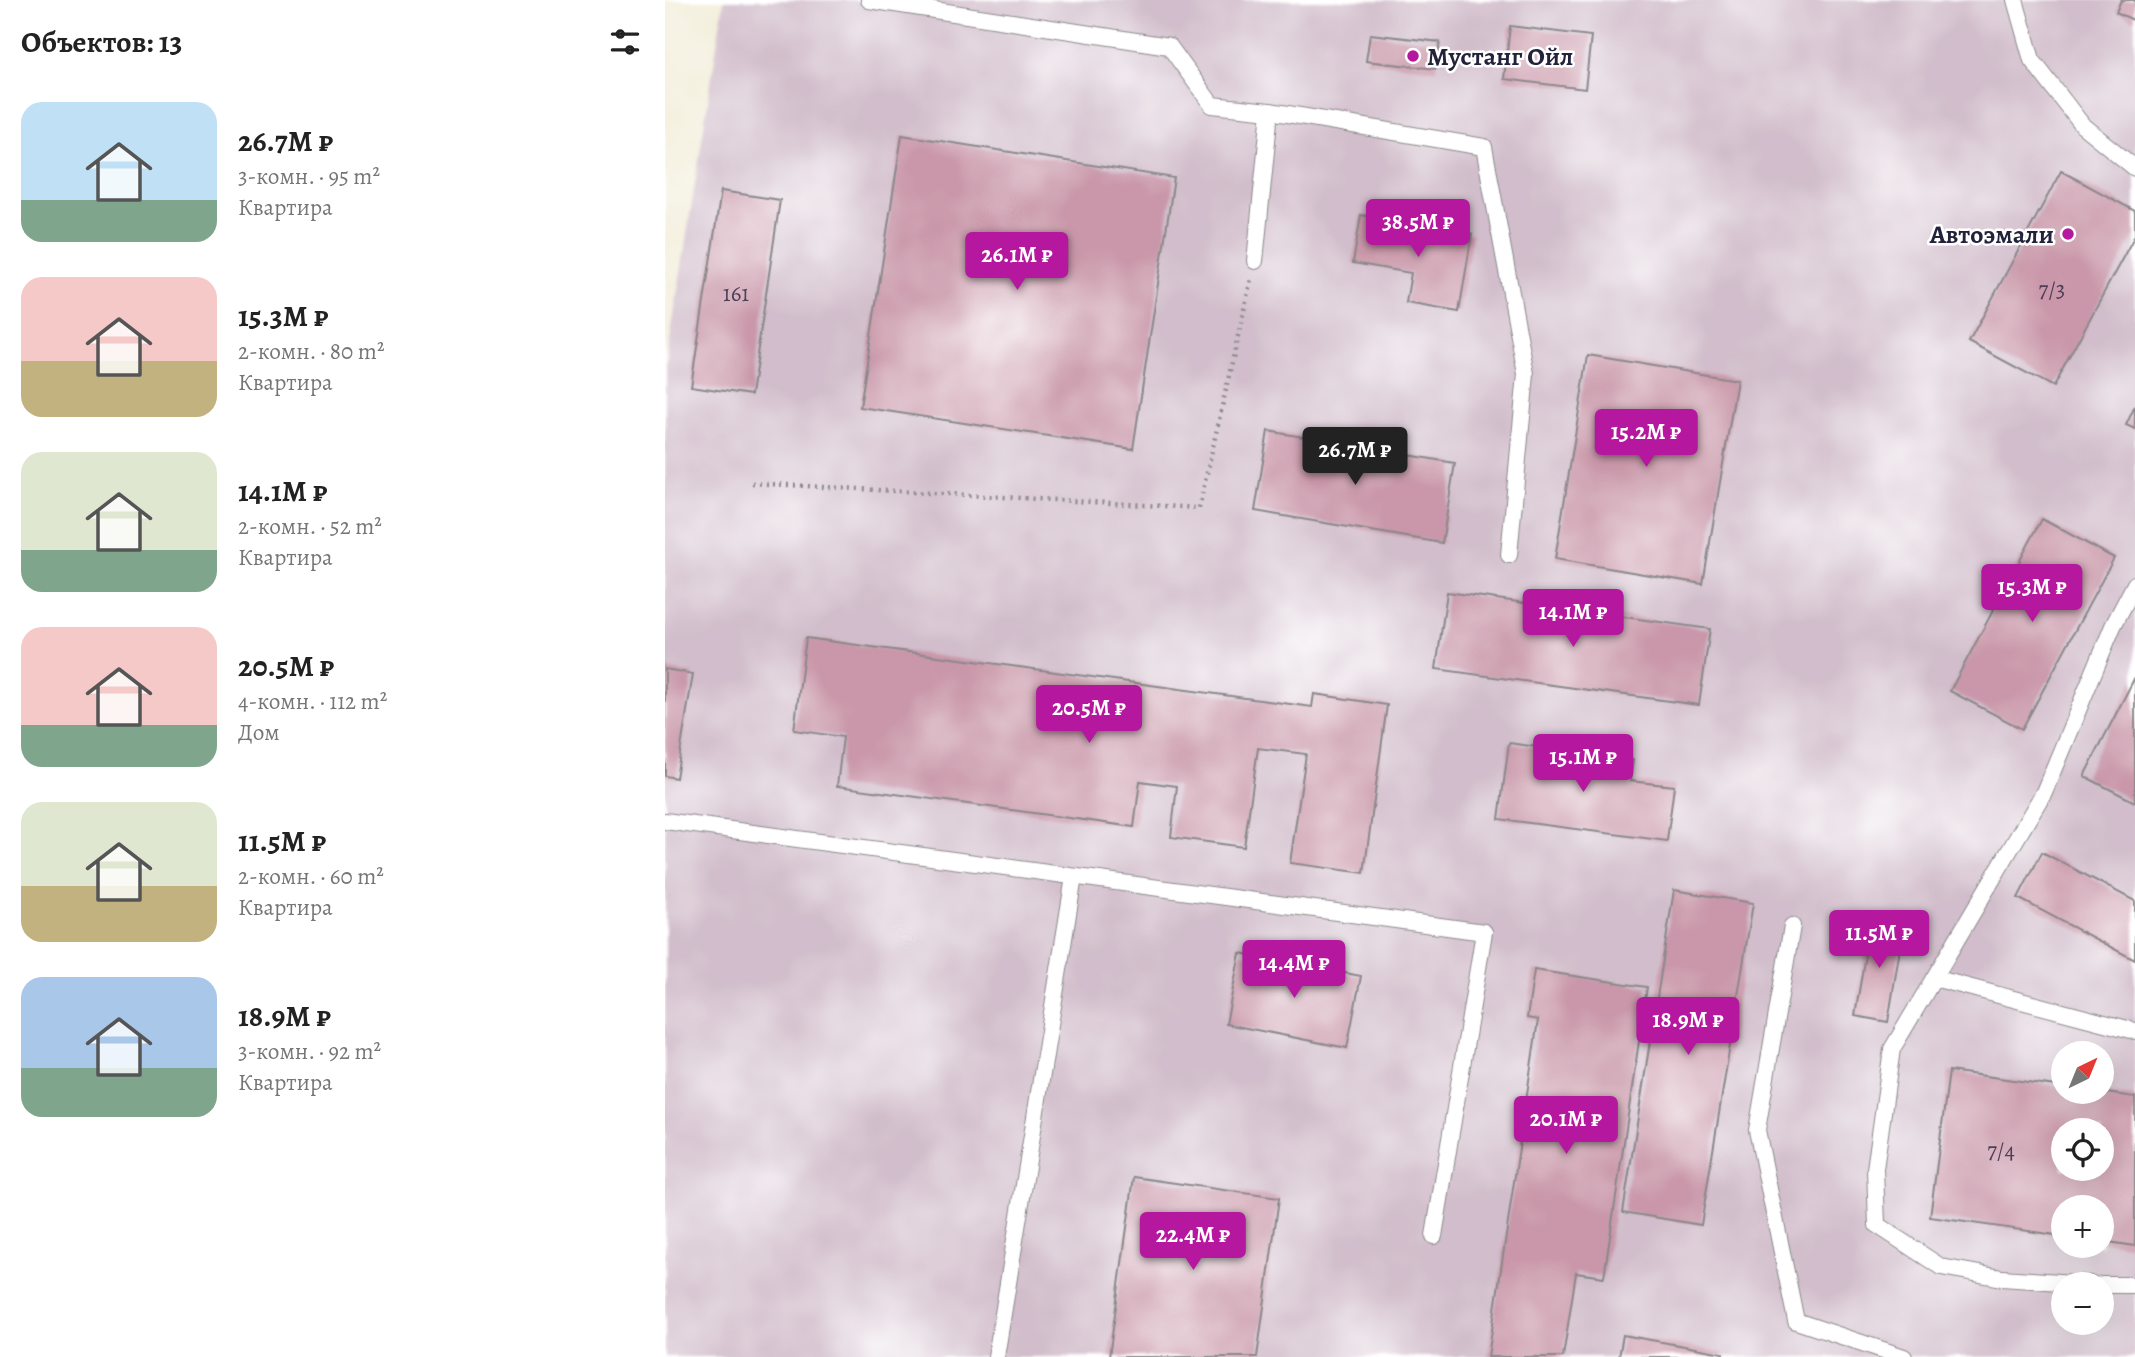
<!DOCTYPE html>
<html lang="ru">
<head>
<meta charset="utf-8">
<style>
  body { margin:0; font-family:Alegreya,serif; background:#f6f6f6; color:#222; height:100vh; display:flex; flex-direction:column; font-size:26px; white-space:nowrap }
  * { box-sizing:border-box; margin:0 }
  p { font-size:23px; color:#767676 }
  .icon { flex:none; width:38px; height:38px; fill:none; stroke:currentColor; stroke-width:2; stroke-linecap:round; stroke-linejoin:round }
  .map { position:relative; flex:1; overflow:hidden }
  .panel { display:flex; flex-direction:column; background:#fff; width:665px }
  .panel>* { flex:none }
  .needle { width:46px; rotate:43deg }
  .tools { position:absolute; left:1386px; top:1041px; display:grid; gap:14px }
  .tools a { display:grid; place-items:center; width:63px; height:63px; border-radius:50%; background:#fff; box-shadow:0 7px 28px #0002; font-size:35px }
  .price { position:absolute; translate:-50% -60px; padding:0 16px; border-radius:7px; background:#b5179e; color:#fff; font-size:23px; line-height:46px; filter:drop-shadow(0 2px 4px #0008) }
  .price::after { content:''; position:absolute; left:50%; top:42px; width:21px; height:16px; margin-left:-10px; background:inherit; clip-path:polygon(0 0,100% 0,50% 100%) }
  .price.current { background:#222; color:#fff }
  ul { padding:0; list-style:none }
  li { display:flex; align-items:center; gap:21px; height:175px; padding:0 21px }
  li span { display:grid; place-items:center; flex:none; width:196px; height:140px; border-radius:21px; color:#555 }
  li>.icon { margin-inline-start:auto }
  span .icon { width:84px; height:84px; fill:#fffc; stroke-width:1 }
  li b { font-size:30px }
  h2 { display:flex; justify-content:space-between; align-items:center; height:84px; padding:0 21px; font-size:30px }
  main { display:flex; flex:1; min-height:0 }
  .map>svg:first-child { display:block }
  .industrial { fill:#d1bdcb; fill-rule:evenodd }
  .building { fill:#c997a9; fill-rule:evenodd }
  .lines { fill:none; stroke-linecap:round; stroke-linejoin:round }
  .service-casing { stroke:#8a888a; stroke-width:18 }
  .path { stroke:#8a888a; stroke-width:4.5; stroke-dasharray:2 5; stroke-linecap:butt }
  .service { stroke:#fff; stroke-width:16 }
  .poi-dot { fill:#b5179e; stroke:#fff; stroke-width:2.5 }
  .labels { text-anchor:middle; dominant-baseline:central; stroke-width:5; stroke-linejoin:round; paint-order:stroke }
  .number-label { font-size:23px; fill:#4c3f56 }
  .poi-label { font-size:26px; font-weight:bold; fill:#22223b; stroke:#fff; text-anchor:start }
</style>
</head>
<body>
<main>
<section class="panel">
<h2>Объектов: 13<svg class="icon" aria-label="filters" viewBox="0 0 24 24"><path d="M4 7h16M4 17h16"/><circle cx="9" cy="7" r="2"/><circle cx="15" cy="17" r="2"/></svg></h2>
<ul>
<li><span style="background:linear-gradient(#bfe0f5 70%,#7fa58c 0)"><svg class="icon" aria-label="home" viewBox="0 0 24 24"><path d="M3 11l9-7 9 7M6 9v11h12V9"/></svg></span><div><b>26.7M ₽</b><p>3-комн. · 95 m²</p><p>Квартира</p></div></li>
<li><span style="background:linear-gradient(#f6c9c9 60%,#c2b280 0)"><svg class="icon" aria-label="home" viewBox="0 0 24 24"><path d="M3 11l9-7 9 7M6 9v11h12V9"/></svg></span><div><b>15.3M ₽</b><p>2-комн. · 80 m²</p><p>Квартира</p></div></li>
<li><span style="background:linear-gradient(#dfe7d0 70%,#7fa58c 0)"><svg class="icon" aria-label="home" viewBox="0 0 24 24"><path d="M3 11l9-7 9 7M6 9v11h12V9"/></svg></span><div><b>14.1M ₽</b><p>2-комн. · 52 m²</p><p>Квартира</p></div></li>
<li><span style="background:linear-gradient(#f6c9c9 70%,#7fa58c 0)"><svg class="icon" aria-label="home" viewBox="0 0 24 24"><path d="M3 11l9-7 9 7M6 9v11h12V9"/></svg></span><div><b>20.5M ₽</b><p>4-комн. · 112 m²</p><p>Дом</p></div></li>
<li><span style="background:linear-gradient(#dfe7d0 60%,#c2b280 0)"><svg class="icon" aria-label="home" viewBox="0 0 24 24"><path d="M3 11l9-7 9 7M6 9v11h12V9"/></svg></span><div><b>11.5M ₽</b><p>2-комн. · 60 m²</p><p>Квартира</p></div></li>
<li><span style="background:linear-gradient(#a9c7e8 65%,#7fa58c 0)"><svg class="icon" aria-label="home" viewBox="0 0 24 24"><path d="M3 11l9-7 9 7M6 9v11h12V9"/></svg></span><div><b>18.9M ₽</b><p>3-комн. · 92 m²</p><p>Квартира</p></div></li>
</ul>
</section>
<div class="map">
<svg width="1470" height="1357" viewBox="0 0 1470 1357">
  <rect width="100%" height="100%" fill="#fff"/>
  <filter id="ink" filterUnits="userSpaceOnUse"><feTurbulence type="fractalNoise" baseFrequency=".0143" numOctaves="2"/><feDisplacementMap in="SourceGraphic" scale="14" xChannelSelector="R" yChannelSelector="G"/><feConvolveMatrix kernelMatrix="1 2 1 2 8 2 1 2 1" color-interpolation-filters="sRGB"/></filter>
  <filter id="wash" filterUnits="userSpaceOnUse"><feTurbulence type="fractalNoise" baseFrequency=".00686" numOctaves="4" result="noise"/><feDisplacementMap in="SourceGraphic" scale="28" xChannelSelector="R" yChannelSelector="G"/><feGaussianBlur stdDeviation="1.57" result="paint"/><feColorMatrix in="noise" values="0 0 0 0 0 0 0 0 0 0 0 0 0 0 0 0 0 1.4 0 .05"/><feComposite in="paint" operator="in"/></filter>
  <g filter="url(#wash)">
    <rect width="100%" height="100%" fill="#f2edd8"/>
    <path class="industrial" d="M 59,0 L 1470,0 L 1470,1357 L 0,1357 L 0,372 ZM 1398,1054 L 1437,1054 L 1437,1092 L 1398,1092 ZM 1398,1130 L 1437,1130 L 1437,1169 L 1398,1169 ZM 1398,1208 L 1437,1208 L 1437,1246 L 1398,1246 ZM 1398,1284 L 1437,1284 L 1437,1323 L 1398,1323 Z"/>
    <g id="blocks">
      <g class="building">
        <polygon points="1456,0 1470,0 1470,21 1451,12"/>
        <polygon points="845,26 926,36 920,89 839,79"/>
        <polygon points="705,34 775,42 771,69 701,61"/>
        <polygon points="237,135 509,178 468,449 195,407"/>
        <polygon points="1396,171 1470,211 1470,235 1388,387 1304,342"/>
        <polygon points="56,191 115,200 86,395 26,386"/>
        <polygon points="696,215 807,234 794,312 741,303 746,273 688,263"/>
        <polygon points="923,355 1072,380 1038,584 890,559"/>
        <polygon points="1470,406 1470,429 1461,425"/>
        <polygon points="603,431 790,463 777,543 590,511"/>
        <polygon points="1377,519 1449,558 1357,729 1285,691"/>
        <polygon points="782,592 1045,629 1034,705 771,669"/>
        <polygon points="141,638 647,707 649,694 722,705 699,873 625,863 641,754 593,748 579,847 506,837 512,786 475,781 469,827 172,786 178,737 129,730"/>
        <polygon points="0,669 28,674 11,778 0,776"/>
        <polygon points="1470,677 1470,802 1419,776"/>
        <polygon points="844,743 968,760 965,781 1009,786 1002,841 834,819"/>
        <polygon points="1377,852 1470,901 1470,960 1353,898"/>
        <polygon points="1009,890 1088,903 1036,1225 958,1212"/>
        <polygon points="1206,918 1239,924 1223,1022 1190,1016"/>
        <polygon points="575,953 696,976 682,1048 561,1024"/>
        <polygon points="869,970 982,987 939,1277 911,1273 898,1357 823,1357 873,1020 862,1018"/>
        <path d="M 1284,1071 L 1398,1087 L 1398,1092 L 1434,1092 L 1470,1097 L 1470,1246 L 1437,1241 L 1437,1208 L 1398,1208 L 1398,1236 L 1265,1217 ZM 1398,1130 L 1437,1130 L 1437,1169 L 1398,1169 Z"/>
        <polygon points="469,1177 614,1198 592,1357 444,1357"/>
        <polygon points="958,1335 1058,1353 1057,1357 954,1357"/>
      </g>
    </g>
  </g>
  <g filter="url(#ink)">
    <use href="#blocks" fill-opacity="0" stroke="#8a888a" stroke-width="2"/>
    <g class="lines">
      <g class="service-casing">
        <g id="service">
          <polyline points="204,0 504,46 547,105 605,111 590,261"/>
          <polyline points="1350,0 1367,60 1418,126 1470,168"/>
          <polyline points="605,111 819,147 861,374 844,555"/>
          <polyline points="1470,584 1448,626 1379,792 1269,978 1470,1031"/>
          <polyline points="0,821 819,932 769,1236"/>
          <polyline points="1127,926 1092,1130 1131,1321 1239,1357"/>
          <polyline points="1269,978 1227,1049 1210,1169 1212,1225 1276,1267 1337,1278 1425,1284"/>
          <polyline points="1437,1285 1470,1285"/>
          <polyline points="331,1357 409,877"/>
        </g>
      </g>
      <polyline class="path" points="87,483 534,508 586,279"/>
      <use href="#service" class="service"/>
    </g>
  </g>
  <g class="poi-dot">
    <circle cx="748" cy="56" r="7"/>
    <circle cx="1403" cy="234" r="7"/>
  </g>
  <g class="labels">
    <g class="number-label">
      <text x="1387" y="289">7/3</text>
      <text x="71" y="293">161</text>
      <text x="1336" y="1150">7/4</text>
    </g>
    <g class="poi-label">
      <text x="762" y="56">Мустанг Ойл</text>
      <text x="1389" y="234" text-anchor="end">Автоэмали</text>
    </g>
  </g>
</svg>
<div class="tools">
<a><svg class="needle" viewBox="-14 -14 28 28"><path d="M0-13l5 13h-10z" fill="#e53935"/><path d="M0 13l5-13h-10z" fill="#767676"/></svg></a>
<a><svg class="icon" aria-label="locate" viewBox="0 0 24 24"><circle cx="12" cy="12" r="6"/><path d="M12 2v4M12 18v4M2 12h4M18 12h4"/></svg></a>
<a>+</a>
<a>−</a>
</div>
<b class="price" style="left:753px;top:259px">38.5M ₽</b>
<b class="price" style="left:352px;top:292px">26.1M ₽</b>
<b class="price" style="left:981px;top:469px">15.2M ₽</b>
<b class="price current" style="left:690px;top:487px">26.7M ₽</b>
<b class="price" style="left:1367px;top:624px">15.3M ₽</b>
<b class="price" style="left:908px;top:649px">14.1M ₽</b>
<b class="price" style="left:424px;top:745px">20.5M ₽</b>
<b class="price" style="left:918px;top:794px">15.1M ₽</b>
<b class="price" style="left:1214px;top:970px">11.5M ₽</b>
<b class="price" style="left:629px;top:1000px">14.4M ₽</b>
<b class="price" style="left:1023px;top:1057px">18.9M ₽</b>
<b class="price" style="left:901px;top:1156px">20.1M ₽</b>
<b class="price" style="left:528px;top:1272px">22.4M ₽</b>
</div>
</main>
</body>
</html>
